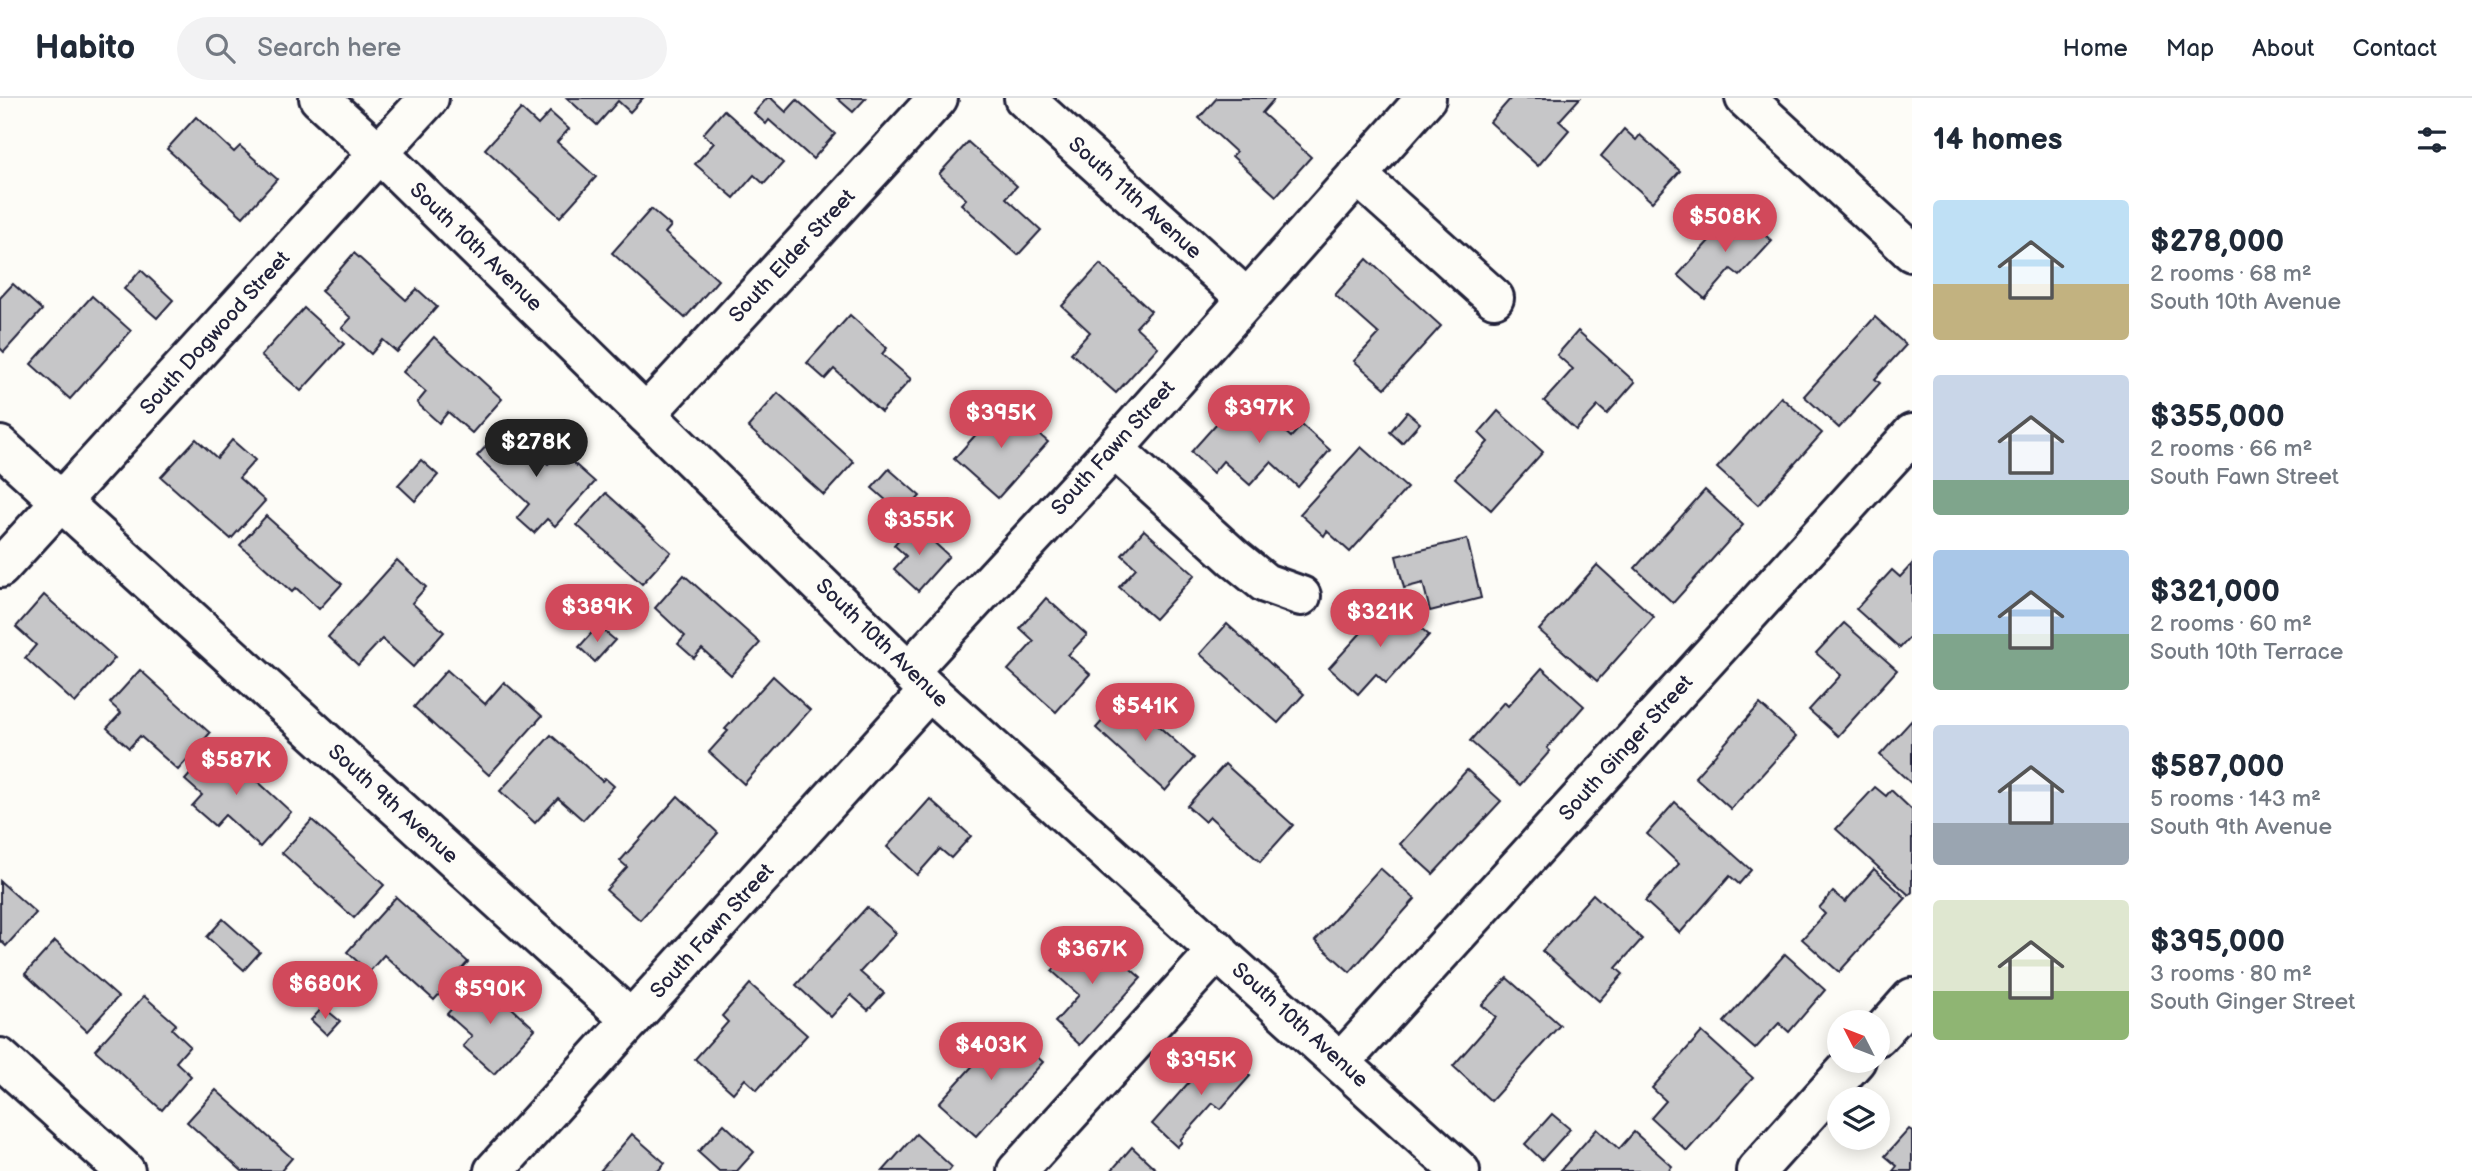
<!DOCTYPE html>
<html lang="en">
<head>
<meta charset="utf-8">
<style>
  body { margin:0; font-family:"Balsamiq Sans",sans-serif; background:#f2f2f3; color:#1f2937; height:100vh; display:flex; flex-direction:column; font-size:26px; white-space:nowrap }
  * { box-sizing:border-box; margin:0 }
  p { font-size:23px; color:#747a83 }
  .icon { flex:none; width:38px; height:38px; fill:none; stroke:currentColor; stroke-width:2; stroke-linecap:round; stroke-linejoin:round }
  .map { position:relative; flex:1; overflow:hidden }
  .sheet { display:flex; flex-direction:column; background:#fff; width:560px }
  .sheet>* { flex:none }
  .needle { width:46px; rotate:312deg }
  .buttons { position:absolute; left:1827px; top:912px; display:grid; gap:14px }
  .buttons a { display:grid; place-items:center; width:63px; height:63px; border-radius:50%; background:#fff; box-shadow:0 4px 18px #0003; font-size:35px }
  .price { position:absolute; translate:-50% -60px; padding:0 16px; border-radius:24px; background:#d1495b; color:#fff; font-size:23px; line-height:46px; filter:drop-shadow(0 2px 4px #0008) }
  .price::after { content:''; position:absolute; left:50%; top:42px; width:21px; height:16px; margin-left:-10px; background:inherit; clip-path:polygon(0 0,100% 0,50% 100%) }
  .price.current { background:#222; color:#fff }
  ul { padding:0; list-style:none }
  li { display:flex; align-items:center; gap:21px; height:175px; padding:0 21px }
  li span { display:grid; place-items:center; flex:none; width:196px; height:140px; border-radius:7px; color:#555 }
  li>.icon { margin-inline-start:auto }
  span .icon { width:84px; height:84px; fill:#fffc; stroke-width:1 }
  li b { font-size:30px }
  h2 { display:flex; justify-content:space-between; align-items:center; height:84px; padding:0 21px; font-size:30px }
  header { display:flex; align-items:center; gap:42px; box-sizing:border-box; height:98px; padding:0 35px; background:#fff; border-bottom:2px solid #e0e1e3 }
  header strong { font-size:33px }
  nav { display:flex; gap:38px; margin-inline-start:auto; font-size:24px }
  .search { width:490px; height:63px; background:#f2f2f3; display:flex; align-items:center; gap:18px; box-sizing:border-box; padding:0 24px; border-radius:38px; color:#747a83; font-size:26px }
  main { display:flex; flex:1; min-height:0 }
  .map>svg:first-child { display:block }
  .building { fill:#c6c6c8; stroke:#22223b; stroke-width:2 }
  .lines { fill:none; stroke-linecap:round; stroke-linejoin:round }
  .minor-casing { stroke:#22223b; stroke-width:44 }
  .major-casing { stroke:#22223b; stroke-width:44 }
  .minor { stroke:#fdfcf7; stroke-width:38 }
  .major { stroke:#fdfcf7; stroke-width:38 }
  .labels { text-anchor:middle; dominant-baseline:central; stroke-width:5; stroke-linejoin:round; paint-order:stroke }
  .street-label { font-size:21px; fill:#22223b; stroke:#fdfcf7 }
</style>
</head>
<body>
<header>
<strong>Habito</strong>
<div class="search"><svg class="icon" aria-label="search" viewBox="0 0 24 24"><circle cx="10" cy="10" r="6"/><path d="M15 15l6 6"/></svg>Search here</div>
<nav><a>Home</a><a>Map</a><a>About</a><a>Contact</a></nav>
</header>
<main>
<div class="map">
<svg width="1912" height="1073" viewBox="0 0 1912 1073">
  <rect width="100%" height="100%" fill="#fdfcf7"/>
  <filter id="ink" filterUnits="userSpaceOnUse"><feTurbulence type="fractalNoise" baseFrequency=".0143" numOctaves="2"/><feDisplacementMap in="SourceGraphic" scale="14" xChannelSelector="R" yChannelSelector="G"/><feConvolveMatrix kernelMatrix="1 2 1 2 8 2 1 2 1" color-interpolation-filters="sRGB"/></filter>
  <g filter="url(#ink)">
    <g class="building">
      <polygon points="567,0 643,0 630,14 618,3 597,27"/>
      <polygon points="767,0 771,0 786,14 797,2 835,36 813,61 769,22 766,26 754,15"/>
      <polygon points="837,0 866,0 853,14"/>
      <polygon points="1217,0 1275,0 1262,15 1311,59 1276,98 1232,58 1236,54 1199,20"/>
      <polygon points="1511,0 1580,0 1559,23 1569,32 1538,68 1490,24"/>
      <polygon points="521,11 538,27 550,14 569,31 557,44 596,79 560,119 485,51"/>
      <polygon points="724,12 783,65 764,86 754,77 734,100 695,66 714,45 703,36"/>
      <polygon points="196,19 234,54 240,48 277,81 243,119 167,51"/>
      <polygon points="1624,31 1636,42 1640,37 1680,73 1652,104 1601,58"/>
      <polygon points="968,44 1017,88 1006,100 1041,132 1018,157 961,106 966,101 939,76"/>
      <polygon points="651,111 671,128 665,135 718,182 685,220 612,155"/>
      <polygon points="1737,112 1772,143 1740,178 1731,171 1705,201 1678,177"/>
      <polygon points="354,155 406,202 417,191 437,209 397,254 383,242 371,256 342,230 351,220 321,193"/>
      <polygon points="1367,161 1441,228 1385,290 1354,263 1379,236 1335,197"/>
      <polygon points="1100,166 1151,213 1136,229 1158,249 1116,295 1071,255 1090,234 1062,208"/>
      <polygon points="141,172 173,202 157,220 124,191"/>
      <polygon points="13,186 42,212 4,254 0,250 0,200"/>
      <polygon points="92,198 131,233 70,301 31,266"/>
      <polygon points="304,210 344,246 301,293 261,258"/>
      <polygon points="850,217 887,250 882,256 911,281 881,314 834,271 825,281 807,265"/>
      <polygon points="1875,219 1906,247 1875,281 1880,285 1839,330 1804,298"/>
      <polygon points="1578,233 1635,284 1607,316 1598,308 1576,332 1544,303 1573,271 1557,257"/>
      <polygon points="434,239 502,301 472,335 448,314 439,325 417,305 426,294 403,274"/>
      <polygon points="778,295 854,364 824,397 748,329"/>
      <polygon points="1243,296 1291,339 1302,327 1330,352 1298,389 1271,364 1250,387 1223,363 1213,375 1191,354"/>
      <polygon points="1781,299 1822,335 1758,407 1717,370"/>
      <polygon points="1004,305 1048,344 998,400 954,361"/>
      <polygon points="1498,313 1543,354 1491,412 1455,380 1488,344 1479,335"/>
      <polygon points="1407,314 1420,325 1402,345 1390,334"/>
      <polygon points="505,328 548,366 560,353 595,384 555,428 547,421 534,435 517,420 529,406 477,358"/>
      <polygon points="196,341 217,360 232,342 255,362 239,380 265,403 231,441 161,379"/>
      <polygon points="1361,349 1407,390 1350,454 1327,433 1324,438 1300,416"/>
      <polygon points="421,362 438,377 415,403 398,387"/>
      <polygon points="889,371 920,398 903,417 872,390"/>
      <polygon points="1705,392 1743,427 1673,505 1635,470"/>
      <polygon points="606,395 671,454 642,486 577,427"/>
      <polygon points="266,418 342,486 319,511 296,490 292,494 240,447"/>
      <polygon points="913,425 949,458 918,493 894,471 906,458 894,447"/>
      <polygon points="1144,432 1195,477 1155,521 1119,489 1136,470 1122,457"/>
      <polygon points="1467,441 1481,500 1430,513 1423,485 1404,490 1396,458"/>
      <polygon points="397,462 426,489 412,505 444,534 413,569 382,541 358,567 328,539"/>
      <polygon points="1912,466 1912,537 1900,550 1856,511 1892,472 1900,479"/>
      <polygon points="1597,467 1654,519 1597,583 1539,532"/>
      <polygon points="684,477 760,545 731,577 702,551 694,560 678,546 685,538 655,510"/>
      <polygon points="44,497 115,560 75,605 25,560 36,547 16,529"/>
      <polygon points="1046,500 1087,537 1068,557 1090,576 1056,614 1008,572 1034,543 1020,530"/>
      <polygon points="1390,503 1429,537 1386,585 1376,576 1358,596 1329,570"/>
      <polygon points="1844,525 1897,572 1838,638 1809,612 1841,577 1816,555"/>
      <polygon points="1227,526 1304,596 1278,625 1200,556"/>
      <polygon points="598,528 615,542 595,564 579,549"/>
      <polygon points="1542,570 1584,608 1547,650 1550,653 1520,687 1470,643 1504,604 1508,608"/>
      <polygon points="140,572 210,635 178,672 140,638 129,650 107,630 121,615 110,605"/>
      <polygon points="447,572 485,606 504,584 542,618 489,677 414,609"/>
      <polygon points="773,578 810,612 744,686 709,654 728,633 725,631"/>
      <polygon points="1125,598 1194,660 1165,693 1096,630"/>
      <polygon points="1760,606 1796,639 1731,711 1695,679"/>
      <polygon points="1912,622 1912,686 1880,657"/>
      <polygon points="551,637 602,683 605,680 614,688 583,722 558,700 535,725 500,693"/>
      <polygon points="217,646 291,714 260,749 225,717 215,728 192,708 202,697 185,682"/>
      <polygon points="1225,666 1293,727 1260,764 1210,719 1205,724 1187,708"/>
      <polygon points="1467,672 1501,703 1433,776 1400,746"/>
      <polygon points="1875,689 1886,698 1891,692 1912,712 1912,794 1909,797 1836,731"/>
      <polygon points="678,698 718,735 640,822 606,792 627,769 620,763"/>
      <polygon points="930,701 971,738 951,760 940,751 917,777 887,749"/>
      <polygon points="1675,704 1751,772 1739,786 1730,778 1680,835 1645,803 1679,766 1647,736"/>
      <polygon points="312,722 384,787 354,820 282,755"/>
      <polygon points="1380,770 1415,801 1350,874 1315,843"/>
      <polygon points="1874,771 1906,800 1839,874 1802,841 1825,816 1819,810 1833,794 1845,804"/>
      <polygon points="0,783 36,815 6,848 0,842"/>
      <polygon points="1593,796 1642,841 1616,870 1623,876 1599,903 1542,853"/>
      <polygon points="396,799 468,864 434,902 384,857 369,874 347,854"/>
      <polygon points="867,809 896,835 860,874 884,895 868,912 851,897 831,919 796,887"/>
      <polygon points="223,821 260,854 244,872 207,839"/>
      <polygon points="1088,833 1141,880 1080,947 1055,924 1079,897 1052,873"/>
      <polygon points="55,843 118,899 87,933 25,876"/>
      <polygon points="1785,856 1825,892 1789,934 1779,925 1755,951 1724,924"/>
      <polygon points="479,880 535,931 494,976 463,948 472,938 447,916"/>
      <polygon points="1507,880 1560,927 1491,1003 1453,968 1496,919 1482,907"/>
      <polygon points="750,886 807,937 757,992 745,981 733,995 695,961 728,924 722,918"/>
      <polygon points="144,898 176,926 172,931 190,948 176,964 191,978 162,1012 95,952"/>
      <polygon points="323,909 340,923 327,937 311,922"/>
      <polygon points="1006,931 1043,964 976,1038 939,1005"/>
      <polygon points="1702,934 1753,980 1687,1053 1651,1020 1666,1003 1652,990"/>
      <polygon points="1213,957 1220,964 1226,957 1250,978 1221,1011 1213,1005 1180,1042 1182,1044 1177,1049 1152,1026"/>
      <polygon points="216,992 292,1060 281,1073 242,1073 187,1024"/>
      <polygon points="1552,1016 1570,1031 1542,1062 1525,1046"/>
      <polygon points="724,1026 754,1054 737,1073 719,1073 698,1054"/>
      <polygon points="1597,1031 1619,1051 1634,1034 1672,1068 1668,1073 1560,1073"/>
      <polygon points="1909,1031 1912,1033 1912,1073 1893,1073 1897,1068 1885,1058"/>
      <polygon points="632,1036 665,1065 658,1073 600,1073"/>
      <polygon points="916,1036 952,1069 949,1073 883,1073"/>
      <polygon points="1132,1049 1158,1073 1111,1073"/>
    </g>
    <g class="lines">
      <g class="minor-casing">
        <g id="minor">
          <polyline points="1024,0 1246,200"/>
          <polyline points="1745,0 1912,154"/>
          <polyline points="1357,77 1494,200"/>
          <polyline points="646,316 938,0"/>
          <polyline points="0,348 631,922"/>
          <polyline points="1114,351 1233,459 1265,485 1301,498"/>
          <polyline points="0,470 429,0"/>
          <polyline points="909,573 1114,351 1426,0"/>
          <polyline points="1878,938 1912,900"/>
          <polyline points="0,960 125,1073"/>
          <polyline points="1341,964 1912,336"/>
          <polyline points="494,1073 929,593"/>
          <polyline points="1017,1073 1218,852"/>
          <polyline points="1756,1073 1856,962"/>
        </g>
      </g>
      <g class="major-casing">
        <polyline id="major" points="319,0 379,55 929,593 1460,1073"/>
      </g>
      <use href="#minor" class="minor"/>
      <use href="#major" class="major"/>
    </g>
  </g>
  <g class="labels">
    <g class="street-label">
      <text transform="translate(1135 100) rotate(42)">South 11th Avenue</text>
      <text transform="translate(476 149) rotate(44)">South 10th Avenue</text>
      <text transform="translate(792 158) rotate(-47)">South Elder Street</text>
      <text transform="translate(215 235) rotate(-48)">South Dogwood Street</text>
      <text transform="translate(1113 350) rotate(-48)">South Fawn Street</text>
      <text transform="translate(882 545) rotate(44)">South 10th Avenue</text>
      <text transform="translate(1626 650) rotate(-48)">South Ginger Street</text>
      <text transform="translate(393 706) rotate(42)">South 9th Avenue</text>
      <text transform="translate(712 833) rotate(-48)">South Fawn Street</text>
      <text transform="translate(1300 927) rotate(42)">South 10th Avenue</text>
    </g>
  </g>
</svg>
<div class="buttons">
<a><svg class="needle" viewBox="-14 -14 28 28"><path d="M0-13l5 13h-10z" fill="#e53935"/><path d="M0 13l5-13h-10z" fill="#747a83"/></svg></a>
<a><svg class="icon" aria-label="layers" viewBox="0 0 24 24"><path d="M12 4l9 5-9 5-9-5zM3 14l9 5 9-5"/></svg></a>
</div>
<b class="price" style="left:1725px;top:156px">$508K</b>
<b class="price" style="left:1259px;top:347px">$397K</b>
<b class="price" style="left:1001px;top:352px">$395K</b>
<b class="price current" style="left:536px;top:381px">$278K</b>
<b class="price" style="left:919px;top:459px">$355K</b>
<b class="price" style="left:597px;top:546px">$389K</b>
<b class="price" style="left:1380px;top:551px">$321K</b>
<b class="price" style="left:1145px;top:645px">$541K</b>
<b class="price" style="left:236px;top:699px">$587K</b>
<b class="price" style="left:1092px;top:888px">$367K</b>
<b class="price" style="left:325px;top:923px">$680K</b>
<b class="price" style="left:490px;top:928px">$590K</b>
<b class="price" style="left:991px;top:984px">$403K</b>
<b class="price" style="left:1201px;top:999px">$395K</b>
</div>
<section class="sheet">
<h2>14 homes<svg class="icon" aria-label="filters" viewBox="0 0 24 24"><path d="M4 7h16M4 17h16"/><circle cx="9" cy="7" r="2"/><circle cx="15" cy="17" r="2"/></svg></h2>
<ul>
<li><span style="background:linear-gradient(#bfe0f5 60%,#c2b280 0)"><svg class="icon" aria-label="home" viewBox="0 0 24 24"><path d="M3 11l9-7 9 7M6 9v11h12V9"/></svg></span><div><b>$278,000</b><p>2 rooms · 68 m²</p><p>South 10th Avenue</p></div></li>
<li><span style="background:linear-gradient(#c9d6e8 75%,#7fa58c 0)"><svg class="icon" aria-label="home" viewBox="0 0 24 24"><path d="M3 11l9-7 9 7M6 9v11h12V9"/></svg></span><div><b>$355,000</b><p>2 rooms · 66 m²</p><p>South Fawn Street</p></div></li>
<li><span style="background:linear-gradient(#a9c7e8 60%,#7fa58c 0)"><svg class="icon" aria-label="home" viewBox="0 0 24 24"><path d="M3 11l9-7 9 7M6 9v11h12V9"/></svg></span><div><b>$321,000</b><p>2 rooms · 60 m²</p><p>South 10th Terrace</p></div></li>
<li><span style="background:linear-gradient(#c9d6e8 70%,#9aa5b1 0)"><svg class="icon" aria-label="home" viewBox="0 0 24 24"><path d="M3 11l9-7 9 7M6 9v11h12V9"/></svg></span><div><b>$587,000</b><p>5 rooms · 143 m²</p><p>South 9th Avenue</p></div></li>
<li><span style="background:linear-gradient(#dfe7d0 65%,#8fb573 0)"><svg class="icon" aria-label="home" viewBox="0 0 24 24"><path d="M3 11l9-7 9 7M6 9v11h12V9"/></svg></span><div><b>$395,000</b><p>3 rooms · 80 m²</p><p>South Ginger Street</p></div></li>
</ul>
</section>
</main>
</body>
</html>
